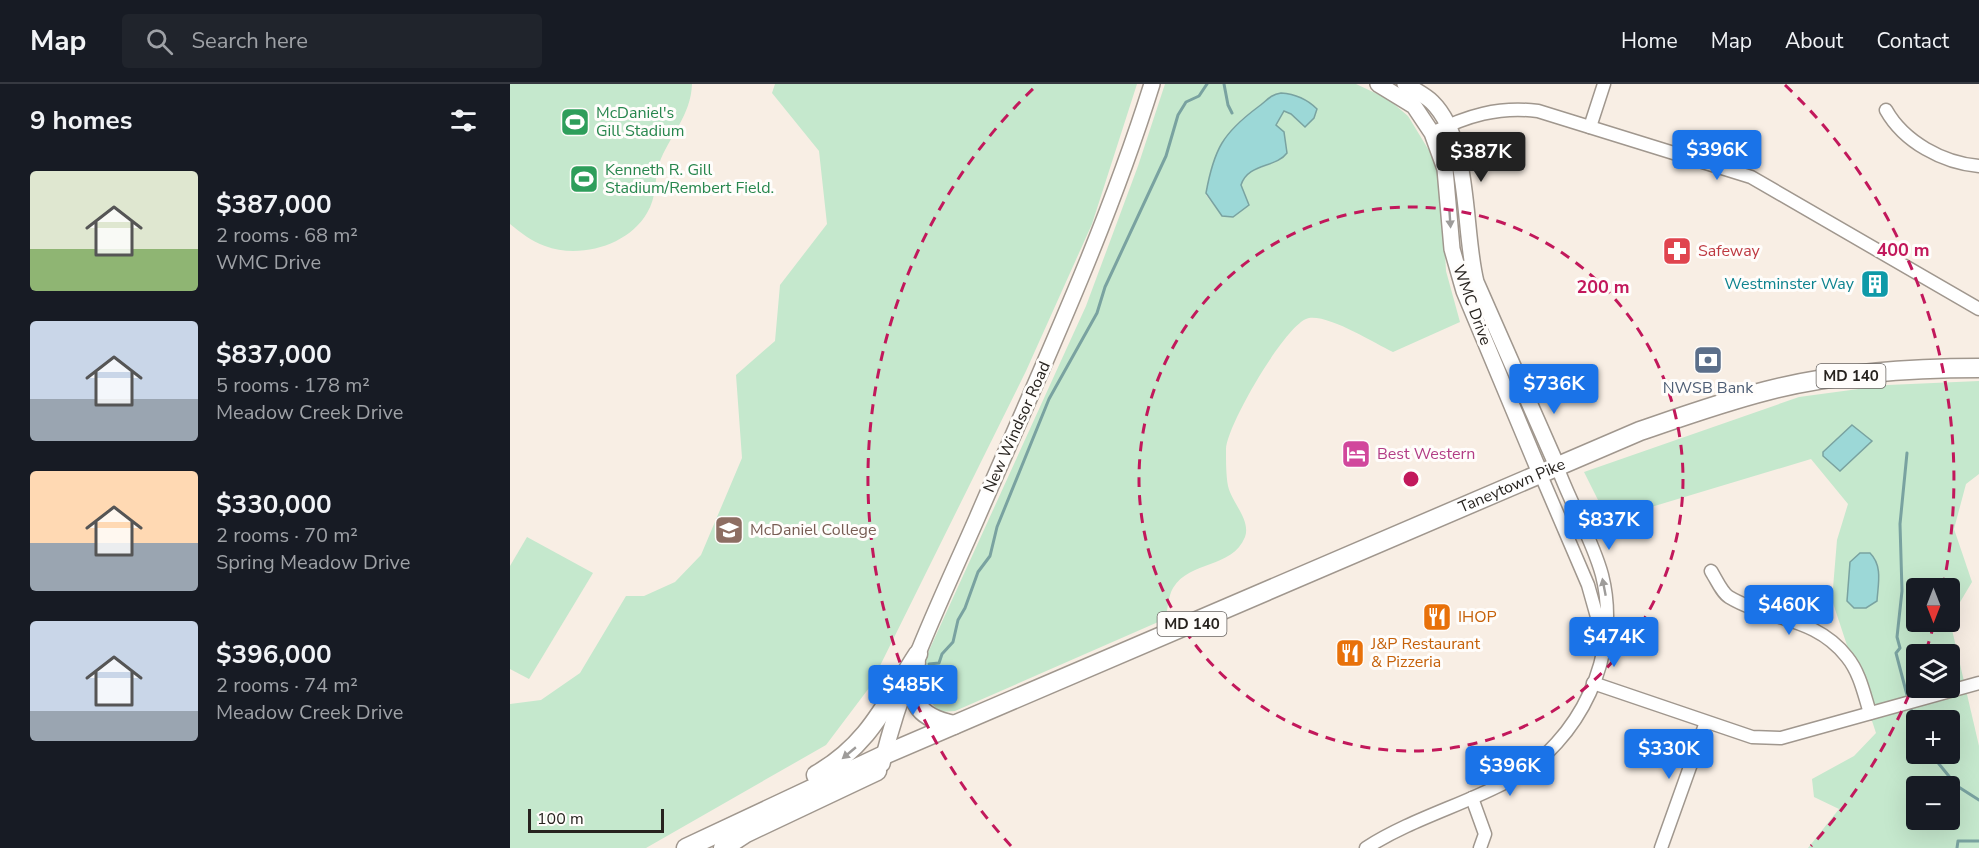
<!DOCTYPE html>
<html lang="en">
<head>
<meta charset="utf-8">
<style>
  body { margin:0; font-family:"Nunito Sans",sans-serif; background:#20242c; color:#f1f3f6; height:100vh; display:flex; flex-direction:column; font-size:22px; white-space:nowrap }
  * { box-sizing:border-box; margin:0 }
  p { font-size:20px; color:#9ea1a6 }
  .icon { flex:none; width:33px; height:33px; fill:none; stroke:currentColor; stroke-width:2; stroke-linecap:round; stroke-linejoin:round }
  .map { position:relative; flex:1; overflow:hidden }
  .panel { display:flex; flex-direction:column; background:#171b24; width:510px }
  .panel>* { flex:none }
  .needle { width:39px; rotate:180deg }
  .tools { position:absolute; left:1396px; top:494px; display:grid; gap:12px }
  .tools a { display:grid; place-items:center; width:54px; height:54px; border-radius:6px; background:#171b24; box-shadow:0 6px 24px #0002; font-size:30px }
  .scale { position:absolute; left:18px; bottom:15px; width:136px; box-sizing:border-box; padding-left:6px; border:3px solid #27231f; border-top:0; font-size:16px; line-height:21px; white-space:nowrap; color:#27231f; -webkit-text-stroke:4px #fffdfb; paint-order:stroke }
  .price { position:absolute; translate:-50% -51px; padding:0 14px; border-radius:6px; background:#1a73e8; color:#fff; font-size:20px; line-height:39px; filter:drop-shadow(0 2px 3px #0008) }
  .price::after { content:''; position:absolute; left:50%; top:36px; width:18px; height:14px; margin-left:-9px; background:inherit; clip-path:polygon(0 0,100% 0,50% 100%) }
  .price.active { background:#222; color:#fff }
  ul { padding:0; list-style:none }
  li { display:flex; align-items:center; gap:18px; height:150px; padding:0 30px }
  li span { display:grid; place-items:center; flex:none; width:168px; height:120px; border-radius:6px; color:#555 }
  li>.icon { margin-inline-start:auto }
  span .icon { width:72px; height:72px; fill:#fffc; stroke-width:1 }
  li b { font-size:26px }
  h2 { display:flex; justify-content:space-between; align-items:center; height:72px; padding:0 30px; font-size:26px }
  header { display:flex; align-items:center; gap:36px; box-sizing:border-box; height:84px; padding:0 30px; background:#171b24; border-bottom:2px solid #363941 }
  header strong { font-size:28px }
  nav { display:flex; gap:33px; margin-inline-start:auto; font-size:21px }
  .search { width:420px; height:54px; background:#20242c; display:flex; align-items:center; gap:15px; box-sizing:border-box; padding:0 21px; border-radius:6px; color:#9ea1a6; font-size:22px }
  main { display:flex; flex:1; min-height:0 }
  .map>svg:first-child { display:block }
  .green { fill:#c5e8cd; fill-rule:evenodd }
  .water { fill:#9cd8d7; stroke:#79a2a0; stroke-width:1.5 }
  .lines { fill:none; stroke-linecap:round; stroke-linejoin:round }
  .stream { stroke:#79a2a0; stroke-width:3 }
  .minor-casing { stroke:#a0978e; stroke-width:15 }
  .major-casing { stroke:#a0978e; stroke-width:18 }
  .highway-casing { stroke:#a0978e; stroke-width:21 }
  .minor { stroke:#fff; stroke-width:12 }
  .major { stroke:#fff; stroke-width:15 }
  .highway { stroke:#fff; stroke-width:18 }
  .oneway { fill:#9e9c9a }
  .ring { fill:none; stroke:#c2185b; stroke-width:3; stroke-dasharray:10 8 }
  .labels { text-anchor:middle; dominant-baseline:central; stroke-width:6; stroke-linejoin:round; paint-order:stroke }
  .shield { fill:#fffdfb; stroke:#686461; stroke-width:1.5 }
  .shield-label { font-size:15px; font-weight:bold; fill:#27231f }
  .leisure-label { font-size:16px; fill:#27864d; stroke:#fffdfb; text-anchor:start }
  .health-label { font-size:16px; fill:#be3a42; stroke:#fffdfb; text-anchor:start }
  .culture-label { font-size:16px; fill:#0d838f; stroke:#fffdfb; text-anchor:end }
  .street-label { font-size:16px; fill:#27231f; stroke:#fffdfb }
  .service-label { font-size:16px; fill:#4e5e75; stroke:#fffdfb }
  .hotel-label { font-size:16px; fill:#b23c85; stroke:#fffdfb; text-anchor:start }
  .education-label { font-size:16px; fill:#785e54; stroke:#fffdfb; text-anchor:start }
  .food-label { font-size:16px; fill:#c56008; stroke:#fffdfb; text-anchor:start }
  .centre { fill:#c2185b; stroke:#fffdfb; stroke-width:3 }
  .ring-label { font-size:18px; text-anchor:middle; font-weight:bold; fill:#c2185b; stroke:#fffdfb; stroke-width:6; stroke-linejoin:round; paint-order:stroke }
</style>
</head>
<body>
<header>
<strong>Map</strong>
<div class="search"><svg class="icon" aria-label="search" viewBox="0 0 24 24"><circle cx="10" cy="10" r="6"/><path d="M15 15l6 6"/></svg>Search here</div>
<nav><a>Home</a><a>Map</a><a>About</a><a>Contact</a></nav>
</header>
<main>
<section class="panel">
<h2>9 homes<svg class="icon" aria-label="filters" viewBox="0 0 24 24"><path d="M4 7h16M4 17h16"/><circle cx="9" cy="7" r="2"/><circle cx="15" cy="17" r="2"/></svg></h2>
<ul>
<li><span style="background:linear-gradient(#dfe7d0 65%,#8fb573 0)"><svg class="icon" aria-label="home" viewBox="0 0 24 24"><path d="M3 11l9-7 9 7M6 9v11h12V9"/></svg></span><div><b>$387,000</b><p>2 rooms · 68 m²</p><p>WMC Drive</p></div></li>
<li><span style="background:linear-gradient(#c9d6e8 65%,#9aa5b1 0)"><svg class="icon" aria-label="home" viewBox="0 0 24 24"><path d="M3 11l9-7 9 7M6 9v11h12V9"/></svg></span><div><b>$837,000</b><p>5 rooms · 178 m²</p><p>Meadow Creek Drive</p></div></li>
<li><span style="background:linear-gradient(#ffd9b3 60%,#9aa5b1 0)"><svg class="icon" aria-label="home" viewBox="0 0 24 24"><path d="M3 11l9-7 9 7M6 9v11h12V9"/></svg></span><div><b>$330,000</b><p>2 rooms · 70 m²</p><p>Spring Meadow Drive</p></div></li>
<li><span style="background:linear-gradient(#c9d6e8 75%,#9aa5b1 0)"><svg class="icon" aria-label="home" viewBox="0 0 24 24"><path d="M3 11l9-7 9 7M6 9v11h12V9"/></svg></span><div><b>$396,000</b><p>2 rooms · 74 m²</p><p>Meadow Creek Drive</p></div></li>
</ul>
</section>
<div class="map">
<svg width="1469" height="764" viewBox="0 0 1469 764">
  <rect width="100%" height="100%" fill="#f8eee4"/>
  <g class="green">
    <path d="M 0,0 L 182,0 C 181,32 159,52 149,80 C 144,97 147,113 137,129 C 118,162 69,175 35,162 C 21,157 11,149 0,140 Z"/>
    <polygon points="265,0 627,0 582,140 516,287 359,604 316,661 136,764 0,764 0,620 31,616 70,589 116,512 134,512 165,498 191,471 232,374 226,291 265,257 270,201 317,140 309,67 262,9"/>
    <path d="M 655,0 L 846,0 L 878,15 L 898,32 L 926,78 L 933,129 L 936,187 L 950,238 L 883,268 C 864,259 820,231 799,234 C 777,237 715,344 716,366 C 716,377 716,391 718,402 C 722,419 741,436 735,453 C 722,485 680,476 663,504 C 658,512 658,526 655,535 L 445,627 L 429,628 L 408,602 L 411,584 L 576,222 L 628,82 ZM 771,9 C 783,10 802,17 807,27 L 795,43 L 781,30 L 774,27 L 766,41 L 774,49 L 776,64 L 765,78 L 737,89 L 731,101 L 739,121 L 723,133 L 712,132 L 696,111 L 696,106 C 708,67 712,47 748,23 C 757,17 759,11 771,9 Z"/>
    <path d="M 1469,297 L 1469,390 L 1456,400 L 1444,445 L 1462,498 L 1440,535 L 1440,504 L 1407,504 L 1407,537 L 1440,537 L 1469,662 L 1469,764 L 1298,764 L 1329,725 L 1304,713 L 1302,695 L 1344,672 L 1366,649 L 1322,516 L 1327,456 L 1338,420 L 1301,375 L 1098,436 L 1074,388 L 1289,313 L 1378,301 ZM 1369,486 L 1367,516 L 1337,517 ZM 1407,570 L 1440,570 L 1440,603 L 1407,603 ZM 1407,636 L 1440,636 L 1440,669 L 1407,669 ZM 1407,702 L 1440,702 L 1440,735 L 1407,735 Z"/>
    <polygon points="17,453 83,489 19,595 0,585 0,482"/>
  </g>
  <g class="water">
    <path d="M 771,9 C 785,10 797,15 807,25 L 804,34 L 795,43 L 781,30 L 774,27 L 766,41 L 774,48 L 777,69 C 766,84 738,79 731,101 L 739,121 L 723,133 L 712,132 L 696,109 C 704,65 713,49 748,23 C 757,17 759,11 771,9 Z"/>
    <polygon points="1342,341 1362,357 1330,387 1313,372 1313,368"/>
    <path d="M 1350,469 L 1360,469 C 1373,482 1368,500 1367,517 L 1356,524 L 1344,524 L 1337,517 L 1340,478 Z"/>
  </g>
  <g class="lines">
    <g class="stream">
      <polyline points="714,0 718,21 722,29"/>
      <polyline points="419,580 429,579 432,570 443,558 448,536 455,524 468,488 480,472 487,443 539,315 587,229 595,203 656,72 668,31 676,18 689,12 697,0"/>
      <polyline points="1397,611 1386,569 1390,564 1387,553 1392,507 1390,440 1397,369"/>
      <polyline points="1401,625 1407,652"/>
      <polyline points="1420,669 1447,702 1469,716"/>
      <polyline points="1447,764 1448,757 1469,757"/>
    </g>
    <g class="minor-casing">
      <g id="minor">
        <path d="M 1376,26 C 1394,58 1433,79 1469,82"/>
        <polyline points="1080,43 1094,0"/>
        <path d="M 922,49 C 957,32 988,22 1028,27 L 1241,93 L 1469,225"/>
        <polyline points="1030,389 1078,501 1091,547"/>
        <path d="M 1201,487 C 1206,495 1212,509 1219,513 C 1259,537 1305,532 1337,573 C 1350,589 1354,610 1360,629"/>
        <polyline points="1083,599 1242,653 1271,654 1469,599"/>
        <polyline points="962,714 975,750 970,764"/>
        <path d="M 856,764 C 901,735 954,721 1000,696 C 1070,658 1112,570 1092,491 C 1082,454 1060,419 1047,382"/>
        <polyline points="1151,764 1196,638"/>
      </g>
    </g>
    <g class="major-casing">
      <g id="major">
        <polyline points="868,0 904,22 922,49 935,85 942,165 954,207 1030,389"/>
        <path d="M 895,0 C 904,6 915,11 922,18 C 961,56 953,147 966,198 L 1047,382"/>
        <path d="M 372,680 C 392,594 432,514 467,434 C 529,290 595,150 642,0"/>
      </g>
    </g>
    <g class="highway-casing">
      <g id="highway">
        <path d="M 406,578 C 400,616 403,632 444,641"/>
        <path d="M 306,691 C 359,661 376,619 408,570"/>
        <path id="s1" d="M 176,764 L 374,671 L 1130,347 C 1171,333 1213,318 1256,307 C 1325,289 1398,284 1469,284"/>
        <polyline points="213,764 236,749 367,687"/>
      </g>
    </g>
    <use href="#minor" class="minor"/>
    <use href="#major" class="major"/>
    <use href="#highway" class="highway"/>
  </g>
  <defs><path id="oneway-solid" d="M-6-.8H1V-3.2L6.5 0L1 3.2V.8H-6Z" transform="scale(1.5)"/></defs>
  <g class="oneway">
    <use href="#oneway-solid" transform="translate(940 135) rotate(86)"/>
    <use href="#oneway-solid" transform="translate(1094 503) rotate(-101)"/>
    <use href="#oneway-solid" transform="translate(339 669) rotate(140)"/>
  </g>
  <g class="ring">
    <circle cx="901" cy="395" r="272"/>
    <path d="M1424 540A543 543 0 0 1 1416 567M1406 594A543 543 0 0 1 1301 762M501 762A543 543 0 0 1 527 1M1275 1A543 543 0 0 1 1433 503"/>
  </g>
  <defs>
    <g id="stadium-square" transform="scale(1.5)"><rect x="-9" y="-9" width="18" height="18" rx="4" fill="#2e9e5b" stroke="#fffdfb"/><path d="M0-5a6.5 5 0 1 0 0 10a6.5 5 0 1 0 0-10ZM-3.5-1.8h7v3.6h-7Z" fill="#fff"/></g>
    <g id="pharmacy-square" transform="scale(1.5)"><rect x="-9" y="-9" width="18" height="18" rx="4" fill="#e0444e" stroke="#fffdfb"/><path d="M-2-6h4v4h4v4h-4v4h-4v-4h-4v-4h4Z" fill="#fff"/></g>
    <g id="building-square" transform="scale(1.5)"><rect x="-9" y="-9" width="18" height="18" rx="4" fill="#0f9aa8" stroke="#fffdfb"/><path d="M-4-6H4V6H1V3H-1V6H-4ZM-2.5-4.3h1.7v1.8h-1.7ZM.8-4.3h1.7v1.8H.8ZM-2.5-1h1.7V.8h-1.7ZM.8-1h1.7V.8H.8Z" fill="#fff"/></g>
    <g id="bank-square" transform="scale(1.5)"><rect x="-9" y="-9" width="18" height="18" rx="4" fill="#5c6f8a" stroke="#fffdfb"/><path d="M-6-4H6V4H-6ZM0-2.3a2.3 2.3 0 1 0 0 4.6a2.3 2.3 0 1 0 0-4.6Z" fill="#fff"/></g>
    <g id="hotel-square" transform="scale(1.5)"><rect x="-9" y="-9" width="18" height="18" rx="4" fill="#d1479c" stroke="#fffdfb"/><path d="M-6-4.5h1.5V1H6V5H4.5V3h-9V5H-6ZM-4 0a1.8 1.8 0 1 1 3.6 0ZM.5 0V-2.5h3Q6-2.5 6 0Z" fill="#fff"/></g>
    <g id="university-square" transform="scale(1.5)"><rect x="-9" y="-9" width="18" height="18" rx="4" fill="#8d6e63" stroke="#fffdfb"/><path d="M0-5L7-2L0 1L-7-2ZM-4 1L0 2.5L4 1V4Q0 6-4 4Z" fill="#fff"/></g>
    <g id="restaurant-square" transform="scale(1.5)"><rect x="-9" y="-9" width="18" height="18" rx="4" fill="#e8710a" stroke="#fffdfb"/><path d="M-5-6h1v4h1v-4h1v4h1v-4h1v5L-1.5 .5V6h-2V.5L-5-1ZM5-6V6H3V1.5H1.5Q1.5-4 5-6Z" fill="#fff"/></g>
  </defs>
  <g fill-rule="evenodd">
    <use href="#stadium-square" x="65" y="38"/>
    <use href="#stadium-square" x="74" y="95"/>
    <use href="#pharmacy-square" x="1167" y="167"/>
    <use href="#building-square" x="1365" y="200"/>
    <use href="#bank-square" x="1198" y="276"/>
    <use href="#hotel-square" x="846" y="370"/>
    <use href="#university-square" x="219" y="446"/>
    <use href="#restaurant-square" x="927" y="533"/>
    <use href="#restaurant-square" x="840" y="569"/>
  </g>
  <g class="labels">
    <g class="shield">
      <rect x="1306.5" y="280" width="69" height="24" rx="4.5"/>
      <rect x="647.5" y="528" width="69" height="24" rx="4.5"/>
    </g>
    <g class="shield-label">
      <text x="1341" y="292">MD 140</text>
      <text x="682" y="540">MD 140</text>
    </g>
    <g class="leisure-label">
      <text x="86" y="29">McDaniel's<tspan x="86" dy="18">Gill Stadium</tspan></text>
      <text x="95" y="86">Kenneth R. Gill<tspan x="95" dy="18">Stadium/Rembert Field.</tspan></text>
    </g>
    <g class="health-label">
      <text x="1188" y="167">Safeway</text>
    </g>
    <g class="culture-label">
      <text x="1344" y="200">Westminster Way</text>
    </g>
    <g class="street-label">
      <text transform="translate(962 221) rotate(70)">WMC Drive</text>
      <text transform="translate(507 343) rotate(-66)">New Windsor Road</text>
      <text stroke="none"><textPath href="#s1" startOffset="902">Taneytown Pike</textPath></text>
    </g>
    <g class="service-label">
      <text x="1198" y="304">NWSB Bank</text>
    </g>
    <g class="hotel-label">
      <text x="867" y="370">Best Western</text>
    </g>
    <g class="education-label">
      <text x="240" y="446">McDaniel College</text>
    </g>
    <g class="food-label">
      <text x="948" y="533">IHOP</text>
      <text x="861" y="560">J&amp;P Restaurant<tspan x="861" dy="18">&amp; Pizzeria</tspan></text>
    </g>
  </g>
  <circle cx="901" cy="395" r="9" class="centre"/>
  <g class="ring-label">
    <text x="1393" y="172">400 m</text>
    <text x="1093" y="209">200 m</text>
  </g>
</svg>
<div class="tools">
<a><svg class="needle" viewBox="-14 -14 28 28"><path d="M0-13l5 13h-10z" fill="#e53935"/><path d="M0 13l5-13h-10z" fill="#9ea1a6"/></svg></a>
<a><svg class="icon" aria-label="layers" viewBox="0 0 24 24"><path d="M12 4l9 5-9 5-9-5zM3 14l9 5 9-5"/></svg></a>
<a>+</a>
<a>−</a>
</div>
<div class="scale">100 m</div>
<b class="price" style="left:1207px;top:97px">$396K</b>
<b class="price active" style="left:971px;top:99px">$387K</b>
<b class="price" style="left:1044px;top:331px">$736K</b>
<b class="price" style="left:1099px;top:467px">$837K</b>
<b class="price" style="left:1279px;top:552px">$460K</b>
<b class="price" style="left:1104px;top:584px">$474K</b>
<b class="price" style="left:403px;top:632px">$485K</b>
<b class="price" style="left:1159px;top:696px">$330K</b>
<b class="price" style="left:1000px;top:713px">$396K</b>
</div>
</main>
</body>
</html>
